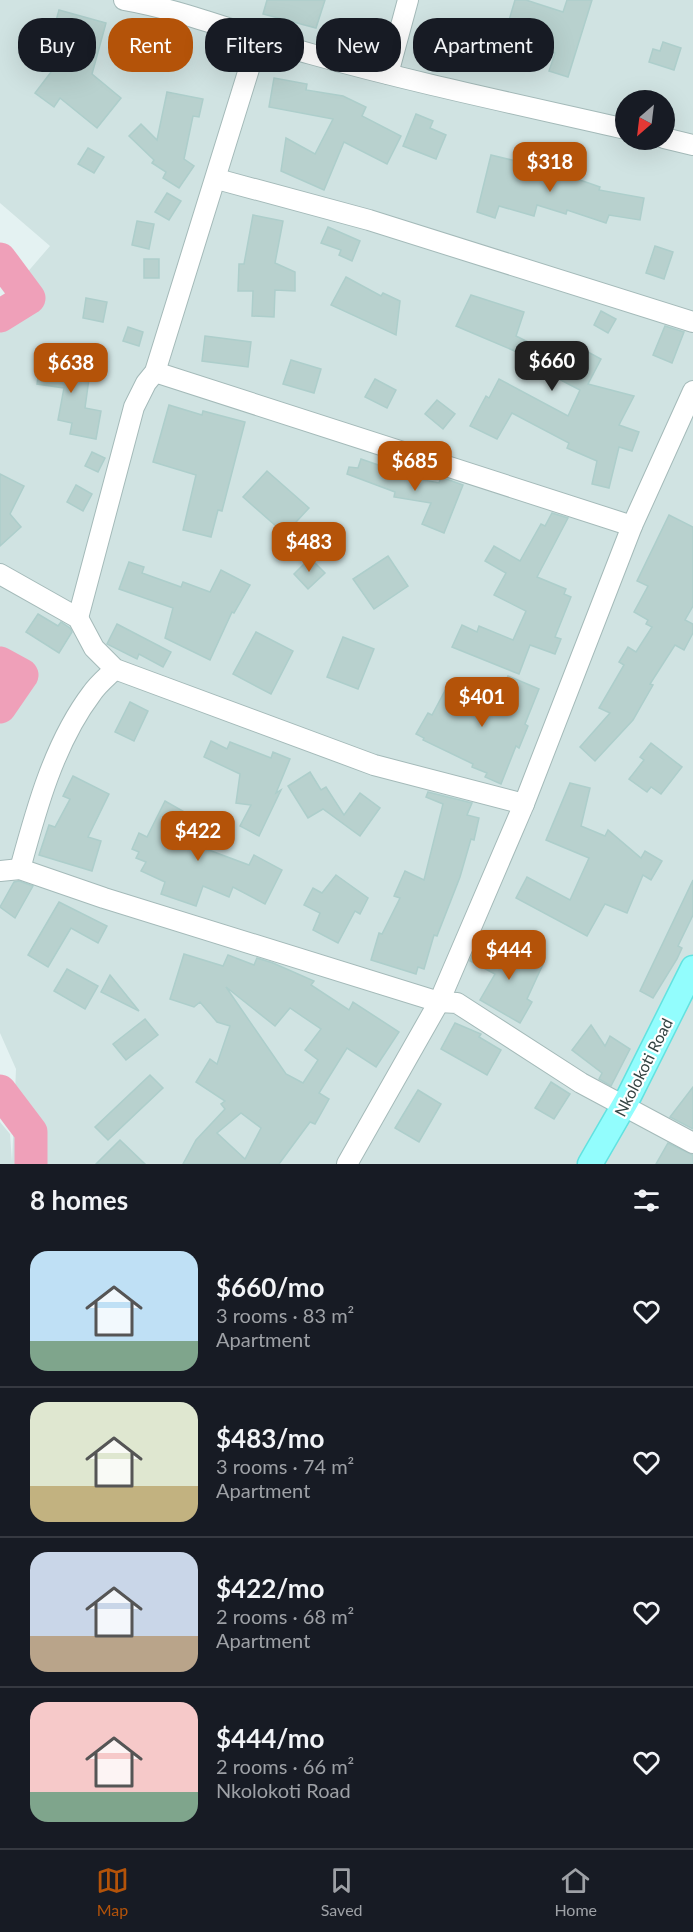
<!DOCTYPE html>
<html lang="en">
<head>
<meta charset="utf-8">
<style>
  body { margin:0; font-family:Lato,sans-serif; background:#20242c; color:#f1f3f6; height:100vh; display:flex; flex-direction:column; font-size:22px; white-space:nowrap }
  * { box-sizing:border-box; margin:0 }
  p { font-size:20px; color:#9ea1a6 }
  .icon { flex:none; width:33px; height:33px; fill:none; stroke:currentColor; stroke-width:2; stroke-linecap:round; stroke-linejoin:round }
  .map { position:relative; height:1164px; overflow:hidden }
  .sheet { display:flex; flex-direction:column; background:#171b24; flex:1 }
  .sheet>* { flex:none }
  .banner { position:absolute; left:18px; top:18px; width:657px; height:54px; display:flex; gap:12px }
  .needle { width:39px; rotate:208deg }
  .buttons { position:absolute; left:615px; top:90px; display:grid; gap:12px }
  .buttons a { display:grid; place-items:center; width:60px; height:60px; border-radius:50%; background:#171b24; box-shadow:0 6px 24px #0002; font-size:30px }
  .price { position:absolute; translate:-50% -51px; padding:0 14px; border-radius:12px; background:#b45309; color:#fff; font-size:20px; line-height:39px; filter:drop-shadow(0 2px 3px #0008) }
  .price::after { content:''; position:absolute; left:50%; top:36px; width:18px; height:14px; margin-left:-9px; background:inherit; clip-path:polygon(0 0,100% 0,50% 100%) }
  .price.active { background:#222; color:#fff }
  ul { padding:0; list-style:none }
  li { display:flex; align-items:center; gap:18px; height:150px; padding:0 30px }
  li+li { border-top:2px solid #363941 }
  li span { display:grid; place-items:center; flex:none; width:168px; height:120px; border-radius:18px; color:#555 }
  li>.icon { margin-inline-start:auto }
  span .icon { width:72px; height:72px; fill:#fffc; stroke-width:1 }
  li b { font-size:26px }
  h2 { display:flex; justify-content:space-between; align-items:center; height:72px; padding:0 30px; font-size:26px }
  .pill { padding:0 21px; border-radius:24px; background:#171b24; box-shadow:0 6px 24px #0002; font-size:21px; line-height:54px }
  .pill.active { background:#b45309; color:#fff }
  .tabs { display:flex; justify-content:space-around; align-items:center; height:84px; border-top:2px solid #363941; background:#171b24; font-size:16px; color:#9ea1a6 }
  .tabs a { display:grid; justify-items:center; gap:3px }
  .tabs .active { color:#b45309 }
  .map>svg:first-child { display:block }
  .residential { fill:#d0e3e2; fill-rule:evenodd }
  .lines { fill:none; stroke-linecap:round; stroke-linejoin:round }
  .river { stroke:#efa0b9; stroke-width:33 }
  .building { fill:#b8d1ce; stroke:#adcecb; stroke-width:1.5; fill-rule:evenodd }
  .minor-casing { stroke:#a4bab9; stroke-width:22 }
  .major-casing { stroke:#62e2e0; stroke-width:27 }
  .minor { stroke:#fff; stroke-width:20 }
  .major { stroke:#92fdfd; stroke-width:24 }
  .labels { text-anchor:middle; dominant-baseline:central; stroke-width:4.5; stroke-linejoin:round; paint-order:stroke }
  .street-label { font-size:16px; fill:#344443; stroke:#fff }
</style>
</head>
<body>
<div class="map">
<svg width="693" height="1164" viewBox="0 0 693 1164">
  <rect width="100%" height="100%" fill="#e4f2f2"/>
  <path class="residential" d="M 0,0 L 693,0 L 693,1164 L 0,1164 L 0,1122 L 10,1134 L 12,1162 L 16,1069 L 0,1033 L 0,304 L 50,246 L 0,203 ZM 626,100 L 664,100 L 664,140 L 626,140 Z"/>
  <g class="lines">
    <g class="river">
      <polyline points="0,259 29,298 0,316"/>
      <polyline points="0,663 22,675 0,707"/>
      <polyline points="0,1091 31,1132 31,1164"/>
    </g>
  </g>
  <g class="building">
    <polygon points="267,0 325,0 316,28 263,14"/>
    <polygon points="515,0 526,0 563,12 567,0 592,0 568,77 549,71 555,53 504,37"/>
    <polygon points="59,10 106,23 92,74 121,98 97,128 60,98 54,107 35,93 67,51 49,46"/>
    <polygon points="152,26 176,31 168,69 137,62 141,43 148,45"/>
    <polygon points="663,42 681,48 674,70 649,62 653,49 660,51"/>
    <polygon points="274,78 307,84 306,90 343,96 366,107 362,116 401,136 387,164 344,142 324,190 281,171 286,138 315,154 333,119 269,107"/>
    <polygon points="167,92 203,99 199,117 193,116 184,159 194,166 179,188 163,178 166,172 152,163 154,160 129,136 141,124 157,140"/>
    <polygon points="416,114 433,121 430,128 446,135 436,159 403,146"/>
    <polygon points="88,148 104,157 94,173 78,164"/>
    <polygon points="491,155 524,163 524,161 577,177 577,179 600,187 599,190 644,198 640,220 609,215 606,223 567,210 566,214 537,205 534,216 499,206 495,218 477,212"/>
    <polygon points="167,193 181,201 169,220 155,212"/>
    <polygon points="253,215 283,221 275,263 295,272 295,291 275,290 274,317 252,316 253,291 238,291 239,264 244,264"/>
    <polygon points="137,221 154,224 149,249 132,245"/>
    <polygon points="328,227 360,241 352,261 339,255 341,250 321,243"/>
    <polygon points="655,246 673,252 664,279 646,273"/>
    <rect x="144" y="259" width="15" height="19"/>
    <polygon points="346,277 381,296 383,293 400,301 396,335 331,305"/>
    <polygon points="471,295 524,312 516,336 542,349 546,342 557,348 560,342 586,356 588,352 601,359 588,384 634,396 619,425 639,432 632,451 619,447 609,488 592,484 597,461 567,448 569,443 512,413 497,439 470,426 486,396 489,398 499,379 568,416 580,390 522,360 524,355 456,326"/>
    <polygon points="86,298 107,302 103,322 83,318"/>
    <polygon points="601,311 616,319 608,333 594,325"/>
    <polygon points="665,326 684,332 672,363 653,355"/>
    <polygon points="128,327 143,332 139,346 123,341"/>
    <polygon points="205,336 251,342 248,367 202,361"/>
    <polygon points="41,356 91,364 85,408 101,411 96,439 70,434 72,423 58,420 64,388 37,384"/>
    <polygon points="291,360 321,369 314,393 283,384"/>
    <polygon points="375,379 396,390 387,408 365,397"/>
    <polygon points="437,400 455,414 443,429 425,414"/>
    <polygon points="169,405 202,415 203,411 245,422 222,511 218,510 211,537 183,530 196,475 153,462"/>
    <polygon points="92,452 105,458 98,472 85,466"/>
    <polygon points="361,459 387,468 385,473 439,483 441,477 463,485 444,533 422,524 431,503 394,497 395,492 347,474 349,467 358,468"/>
    <polygon points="267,471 309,508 285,534 243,497"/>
    <polygon points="0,474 24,486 10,514 21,527 0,546"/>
    <polygon points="76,485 92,494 83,511 67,502"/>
    <polygon points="552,513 568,518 537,577 566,589 564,594 571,597 555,637 561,639 555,654 530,645 519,674 452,647 462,625 477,632 479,626 513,640 526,611 494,595 506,573 485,561 494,546 520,561 541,524 545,526"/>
    <polygon points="669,515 693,527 693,606 685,620 693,624 693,633 684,650 675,645 650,684 653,685 633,720 595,761 580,747 610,713 599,708 624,665 619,662 628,647 636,652 652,627 646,624 648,620 634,612 648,586 637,581"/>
    <polygon points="388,556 408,586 374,609 353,579"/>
    <polygon points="310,558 325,573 308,589 294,574"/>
    <polygon points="129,562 144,567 142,573 181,587 183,582 210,592 221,570 250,585 234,613 232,612 210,660 165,638 173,608 119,589"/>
    <polygon points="38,614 58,626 61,622 70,628 72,632 59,653 26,632"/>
    <polygon points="117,624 171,652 163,667 139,654 137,659 107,644"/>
    <polygon points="256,632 293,651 271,694 233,674"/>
    <polygon points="343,637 374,649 358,689 327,677"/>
    <polygon points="508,676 539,689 525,724 528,726 519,748 516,746 501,784 485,777 487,773 472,767 473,764 423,740 424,738 416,734 428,713 432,715 448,685 462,692 458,698 487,712 489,709 493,711"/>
    <polygon points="130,702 148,711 134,741 115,732"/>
    <polygon points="211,741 227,749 230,742 271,758 273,752 290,759 276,793 281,790 259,836 240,826 251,805 236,803 240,774 204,757"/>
    <polygon points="651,743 682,767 661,794 651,787 647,792 629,779 644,760 640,757"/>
    <polygon points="310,772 321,790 326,787 344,815 360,793 380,808 360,836 323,809 308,818 288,786"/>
    <polygon points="73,776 109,794 88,837 101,841 92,871 39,855 49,825 55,827 70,799 63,796"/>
    <polygon points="570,783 590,788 581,826 605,836 608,830 641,858 645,851 662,861 651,880 643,875 627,913 605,904 587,936 516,898 527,877 570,900 589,858 546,840"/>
    <polygon points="428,792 472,803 467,815 479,818 474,840 471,839 460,877 437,936 434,935 424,969 418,967 416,974 371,960 379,933 382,934 400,898 394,896 405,871 424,880 443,804 426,797"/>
    <polygon points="165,801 188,814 184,822 212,832 206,849 249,865 254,855 282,870 265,904 233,887 229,897 203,886 196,906 161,894 165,882 141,871 146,862 136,858 139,852 132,849 139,833 147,837"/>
    <polygon points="336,875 368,898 360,914 355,911 338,943 313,930 320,913 304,905 313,888 322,893"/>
    <polygon points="693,880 693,915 678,946 682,948 677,959 653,998 640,991"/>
    <polygon points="19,881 33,886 15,918 0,907 14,882"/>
    <polygon points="59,902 107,926 98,943 71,928 48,967 28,955"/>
    <polygon points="502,945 543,964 527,999 532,1002 520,1023 480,1000 495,974 470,961 475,948 495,958"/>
    <path d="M 184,954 L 223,966 L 228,955 L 254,965 L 257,958 L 273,963 L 314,981 L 311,985 L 349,1010 L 353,1002 L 399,1032 L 376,1067 L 347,1048 L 319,1093 L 329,1099 L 315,1124 L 310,1122 L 279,1164 L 183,1164 L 196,1140 L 225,1109 L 221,1104 L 225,1101 L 196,1082 L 210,1059 L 217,1064 L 230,1026 L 217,1022 L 200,1002 L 194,1007 L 170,999 ZM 226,987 L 275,1026 L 290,1008 L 321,1029 L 305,1050 L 318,1060 L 303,1083 L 286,1074 ZM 241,1113 L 261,1128 L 245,1159 L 217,1133 Z"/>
    <polygon points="67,969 98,986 85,1009 54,991"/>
    <polygon points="110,975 139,1011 101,992"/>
    <polygon points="145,1019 158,1035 126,1060 113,1044"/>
    <polygon points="455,1023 481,1034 479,1037 501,1050 487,1075 441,1049"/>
    <polygon points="591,1025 605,1046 610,1036 630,1049 611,1086 599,1079 602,1073 572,1050"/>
    <polygon points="150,1075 163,1088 108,1140 95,1127"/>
    <polygon points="551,1082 570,1094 554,1119 535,1108"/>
    <polygon points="693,1087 693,1129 670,1117"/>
    <polygon points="418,1090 441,1104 419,1142 395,1128"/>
    <polygon points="120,1140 145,1164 96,1164"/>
    <polygon points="668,1143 693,1155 693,1164 656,1164"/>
  </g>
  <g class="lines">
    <g class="minor-casing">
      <g id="minor">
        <path d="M 124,0 C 188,11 248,37 311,54 C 415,83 521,105 626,129"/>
        <polyline points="388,74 408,0"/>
        <polyline points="664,138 693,145"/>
        <polyline points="217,179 369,220 693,322"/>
        <polyline points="155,372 632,526"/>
        <polyline points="0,574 78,618 94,648 115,669 374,765 524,804"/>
        <polyline points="78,618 134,407 146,383 155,372 258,40"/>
        <path d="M 20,869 C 36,810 54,743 92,693 C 98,684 107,677 115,669"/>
        <polyline points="0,871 20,869 104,898 439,1002 457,1003 581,1083 693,1143"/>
        <polyline points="347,1164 439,1002 524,804 632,526 693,391"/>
      </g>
    </g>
    <g class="major-casing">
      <polyline id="major" points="590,1164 627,1100 693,968"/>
    </g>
    <use href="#minor" class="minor"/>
    <use href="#major" class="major"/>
  </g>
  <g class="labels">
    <g class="street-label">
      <text transform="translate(643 1067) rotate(-63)">Nkolokoti Road</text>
    </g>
  </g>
</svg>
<div class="buttons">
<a><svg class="needle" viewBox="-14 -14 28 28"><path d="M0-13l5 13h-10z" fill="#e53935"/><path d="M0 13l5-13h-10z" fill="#9ea1a6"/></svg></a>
</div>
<b class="price" style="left:550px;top:193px">$318</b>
<b class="price active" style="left:552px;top:392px">$660</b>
<b class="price" style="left:71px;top:394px">$638</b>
<b class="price" style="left:415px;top:492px">$685</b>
<b class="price" style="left:309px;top:573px">$483</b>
<b class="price" style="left:482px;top:728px">$401</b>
<b class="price" style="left:198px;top:862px">$422</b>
<b class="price" style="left:509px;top:981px">$444</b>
<div class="banner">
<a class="pill">Buy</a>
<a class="pill active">Rent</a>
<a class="pill">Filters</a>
<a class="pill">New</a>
<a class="pill">Apartment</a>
</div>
</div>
<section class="sheet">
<h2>8 homes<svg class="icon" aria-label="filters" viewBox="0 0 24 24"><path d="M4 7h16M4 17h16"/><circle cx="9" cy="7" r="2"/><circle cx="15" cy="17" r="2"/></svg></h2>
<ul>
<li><span style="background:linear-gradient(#bfe0f5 75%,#7fa58c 0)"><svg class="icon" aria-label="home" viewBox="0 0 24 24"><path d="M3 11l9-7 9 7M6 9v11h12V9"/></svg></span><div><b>$660/mo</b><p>3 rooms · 83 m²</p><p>Apartment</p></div><svg class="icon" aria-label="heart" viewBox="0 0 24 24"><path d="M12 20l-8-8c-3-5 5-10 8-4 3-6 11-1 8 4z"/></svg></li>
<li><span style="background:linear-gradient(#dfe7d0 70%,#c2b280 0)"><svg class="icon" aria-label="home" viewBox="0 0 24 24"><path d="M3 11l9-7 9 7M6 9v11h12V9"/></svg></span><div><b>$483/mo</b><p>3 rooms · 74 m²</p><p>Apartment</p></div><svg class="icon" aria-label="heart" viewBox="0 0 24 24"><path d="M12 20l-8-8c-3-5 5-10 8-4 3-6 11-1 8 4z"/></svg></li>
<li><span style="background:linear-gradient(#c9d6e8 70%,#b9a48a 0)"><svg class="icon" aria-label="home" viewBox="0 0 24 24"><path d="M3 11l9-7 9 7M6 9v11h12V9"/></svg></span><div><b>$422/mo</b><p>2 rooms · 68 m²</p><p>Apartment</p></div><svg class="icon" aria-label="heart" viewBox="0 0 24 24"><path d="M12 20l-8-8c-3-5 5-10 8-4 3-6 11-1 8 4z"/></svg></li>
<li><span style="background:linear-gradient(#f6c9c9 75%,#7fa58c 0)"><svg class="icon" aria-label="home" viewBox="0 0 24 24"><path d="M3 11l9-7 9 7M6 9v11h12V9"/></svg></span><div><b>$444/mo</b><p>2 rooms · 66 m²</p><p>Nkolokoti Road</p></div><svg class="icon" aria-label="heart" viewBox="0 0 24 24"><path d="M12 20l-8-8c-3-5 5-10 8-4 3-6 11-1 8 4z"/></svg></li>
</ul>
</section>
<nav class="tabs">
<a class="active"><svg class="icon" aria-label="map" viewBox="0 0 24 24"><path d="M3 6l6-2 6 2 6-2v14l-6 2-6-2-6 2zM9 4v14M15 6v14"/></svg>Map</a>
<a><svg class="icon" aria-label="saved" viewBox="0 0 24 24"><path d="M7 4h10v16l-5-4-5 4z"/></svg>Saved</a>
<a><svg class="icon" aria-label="home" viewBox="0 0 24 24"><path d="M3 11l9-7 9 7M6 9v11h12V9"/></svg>Home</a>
</nav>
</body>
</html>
